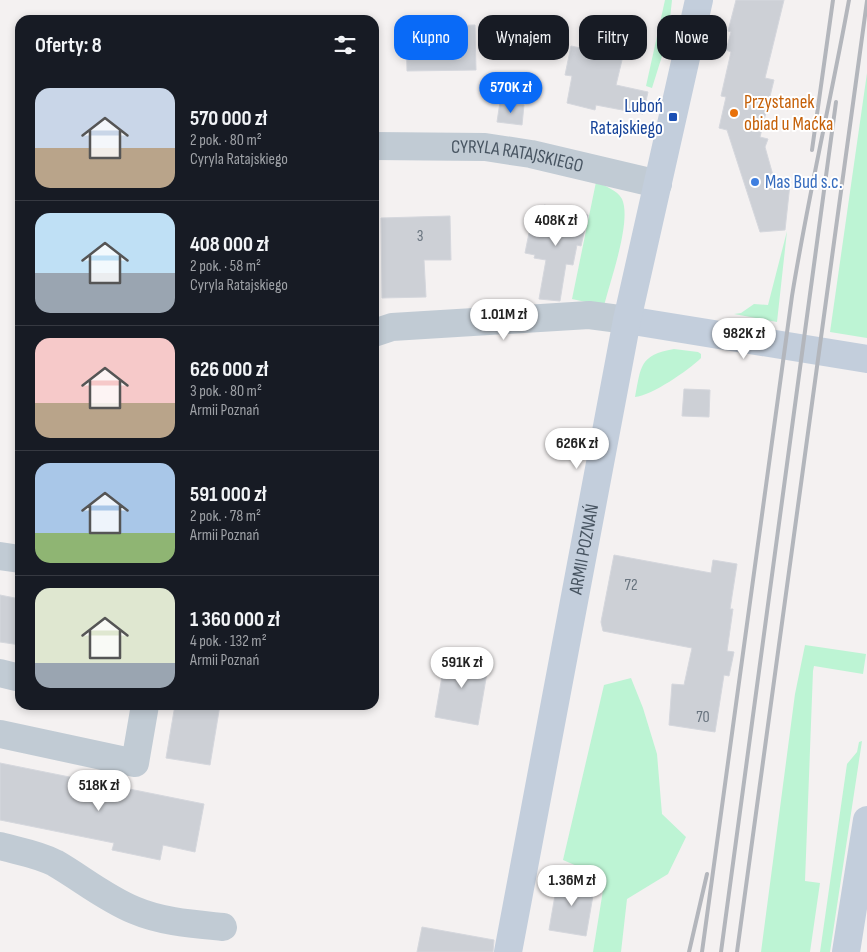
<!DOCTYPE html>
<html lang="pl">
<head>
<meta charset="utf-8">
<style>
  body { margin:0; font-family:"Sofia Sans Condensed",sans-serif; background:#242831; color:#f1f3f6; height:100vh; display:flex; flex-direction:column; font-size:19px; white-space:nowrap }
  * { box-sizing:border-box; margin:0 }
  p { font-size:16px; color:#9ea1a6 }
  .icon { flex:none; width:28px; height:28px; fill:none; stroke:currentColor; stroke-width:2; stroke-linecap:round; stroke-linejoin:round }
  .map { position:relative; flex:1; overflow:hidden }
  .sheet { position:absolute; left:15px; top:15px; width:364px; height:695px; display:flex; flex-direction:column; background:#171b24; border-radius:15px; box-shadow:0 2px 8px #0003 }
  .sheet>* { flex:none }
  .hud { position:absolute; left:394px; top:15px; width:398px; height:45px; display:flex; gap:10px }
  .price { position:absolute; translate:-50% -42px; padding:0 11px; border-radius:18px; background:#fff; color:#222; font-size:16px; line-height:32px; filter:drop-shadow(0 1px 2px #0008) }
  .price::after { content:''; position:absolute; left:50%; top:30px; width:15px; height:11px; margin-left:-8px; background:inherit; clip-path:polygon(0 0,100% 0,50% 100%) }
  .price.on { background:#096af7; color:#fff }
  ul { padding:0; list-style:none }
  li { display:flex; align-items:center; gap:15px; height:125px; padding:0 20px }
  li+li { border-top:1px solid #363941 }
  li span { display:grid; place-items:center; flex:none; width:140px; height:100px; border-radius:15px; color:#555 }
  li>.icon { margin-inline-start:auto }
  span .icon { width:60px; height:60px; fill:#fffc; stroke-width:1 }
  li b { font-size:21px }
  h2 { display:flex; justify-content:space-between; align-items:center; height:60px; padding:0 20px; font-size:21px }
  .pill { padding:0 18px; border-radius:15px; background:#171b24; box-shadow:0 2px 8px #0003; font-size:18px; line-height:45px }
  .pill.on { background:#096af7; color:#fff }
  .map>svg:first-child { display:block }
  .green { fill:#bdf4d4 }
  .building { fill:#cdd0d6; stroke:#d5d7dd }
  .lines { fill:none; stroke-linecap:round; stroke-linejoin:round }
  .street { stroke:#c1cbd4; stroke-width:28 }
  .secondary { stroke:#c3cedc; stroke-width:28 }
  .rail { stroke:#b3b6bc; stroke-width:4 }
  .food-dot { fill:#e8710a; stroke:#fff; stroke-width:2 }
  .transit-dot { fill:#1a4fb4; stroke:#fff; stroke-width:2 }
  .shop-dot { fill:#3f7fe0; stroke:#fff; stroke-width:2 }
  .labels { text-anchor:middle; dominant-baseline:central; stroke-width:4; stroke-linejoin:round; paint-order:stroke }
  .number-label { font-size:16px; fill:#68737e }
  .food-label { font-size:19px; fill:#c56008; stroke:#fff; text-anchor:start }
  .transit-label { font-size:19px; fill:#164399; stroke:#fff; text-anchor:end }
  .street-label { font-size:19px; fill:#475461; stroke:#fff }
  .shop-label { font-size:19px; fill:#366cbe; stroke:#fff; text-anchor:start }
</style>
</head>
<body>
<div class="map">
<svg width="867" height="952" viewBox="0 0 867 952">
  <rect width="100%" height="100%" fill="#f4f1f1"/>
  <g class="green">
    <polygon points="665,0 672,0 668,37 652,88 646,86"/>
    <polygon points="867,73 867,338 830,332"/>
    <path d="M 596,182 C 605,186 617,190 622,199 C 632,221 610,281 604,306 L 572,299 Z"/>
    <polygon points="787,231 777,322 734,314 741,313 754,304 768,305"/>
    <path d="M 674,349 L 698,352 L 701,354 L 701,358 C 689,370 651,396 635,397 C 641,367 639,355 674,349 Z"/>
    <polygon points="805,645 866,654 863,674 814,666 813,671 805,881 820,883 810,952 761,952 795,694"/>
    <polygon points="631,678 643,708 657,754 662,814 686,837 668,874 627,899 621,952 593,952 605,878 563,860 604,685"/>
    <polygon points="862,741 830,952 820,952 847,764 857,752 859,742"/>
  </g>
  <g class="building">
    <polygon points="736,0 784,0 765,78 774,80 760,137 768,139 765,147 776,186 790,184 785,230 760,232 727,130 719,128 726,97 721,96 731,52 726,50 731,32 728,31"/>
    <polygon points="475,25 476,70 407,71 406,27"/>
    <polygon points="571,46 596,51 595,54 622,60 616,85 648,92 643,114 596,105 595,110 567,103 572,76 565,75"/>
    <polygon points="500,102 524,105 522,125 497,122"/>
    <polygon points="544,205 588,215 581,246 577,245 573,265 566,264 560,301 539,299 546,260 534,258 535,255 525,253 529,233 538,235"/>
    <polygon points="450,216 451,260 424,260 426,297 382,298 381,218"/>
    <polygon points="684,389 710,390 709,417 682,416"/>
    <polygon points="614,555 711,573 713,560 737,564 730,609 733,609 727,651 734,652 729,676 724,675 715,732 669,725 672,684 684,685 692,648 603,631 601,622"/>
    <polygon points="0,595 20,599 20,645 0,642"/>
    <polygon points="446,653 489,661 478,725 435,717"/>
    <polygon points="175,705 220,705 210,765 166,758"/>
    <polygon points="0,763 204,804 195,852 163,845 160,860 112,850 114,843 0,820"/>
    <polygon points="558,878 595,884 586,936 549,930"/>
    <polygon points="422,927 494,940 493,952 417,952"/>
  </g>
  <g class="lines">
    <g class="street">
      <path id="s1" d="M 374,146 L 485,147 L 531,154 L 658,184"/>
      <polyline points="374,333 392,327 589,315 627,320"/>
      <polyline points="0,556 20,559"/>
      <polyline points="0,673 20,678"/>
      <polyline points="0,734 135,763 145,705"/>
      <path d="M 0,846 C 18,851 38,854 55,863 C 81,878 105,898 134,910 C 162,922 193,924 223,927"/>
    </g>
    <g class="secondary">
      <polyline points="627,320 867,359"/>
      <path id="s2" d="M 508,952 L 627,320 L 699,0"/>
      <polyline points="846,952 867,820"/>
    </g>
    <g class="rail">
      <polyline points="812,150 833,0"/>
      <polyline points="689,952 707,874"/>
      <path d="M 702,952 L 792,296 C 808,197 831,99 849,0"/>
      <polyline points="721,952 836,102"/>
      <polyline points="737,952 867,1"/>
    </g>
  </g>
  <circle class="food-dot" cx="734" cy="113" r="5"/>
  <rect class="transit-dot" x="668" y="112" width="10" height="10" rx="2.5"/>
  <circle class="shop-dot" cx="755" cy="182" r="5"/>
  <g class="labels">
    <g class="number-label">
      <text x="420" y="236">3</text>
      <text x="631" y="585">72</text>
      <text x="703" y="717">70</text>
    </g>
    <g class="food-label">
      <text x="744" y="102">Przystanek<tspan x="744" dy="22">obiad u Maćka</tspan></text>
    </g>
    <g class="transit-label">
      <text x="663" y="106">Luboń<tspan x="663" dy="22">Ratajskiego</tspan></text>
    </g>
    <g class="street-label">
      <text stroke="none"><textPath href="#s1" startOffset="144">CYRYLA RATAJSKIEGO</textPath></text>
      <text stroke="none"><textPath href="#s2" startOffset="410">ARMII POZNAŃ</textPath></text>
    </g>
    <g class="shop-label">
      <text x="765" y="182">Mas Bud s.c.</text>
    </g>
  </g>
</svg>
<b class="price on" style="left:511px;top:114px">570K zł</b>
<b class="price" style="left:556px;top:247px">408K zł</b>
<b class="price" style="left:504px;top:341px">1.01M zł</b>
<b class="price" style="left:744px;top:360px">982K zł</b>
<b class="price" style="left:577px;top:470px">626K zł</b>
<b class="price" style="left:462px;top:689px">591K zł</b>
<b class="price" style="left:99px;top:812px">518K zł</b>
<b class="price" style="left:572px;top:907px">1.36M zł</b>
<div class="hud">
<a class="pill on">Kupno</a>
<a class="pill">Wynajem</a>
<a class="pill">Filtry</a>
<a class="pill">Nowe</a>
</div>
<section class="sheet">
<h2>Oferty: 8<svg class="icon" aria-label="filters" viewBox="0 0 24 24"><path d="M4 7h16M4 17h16"/><circle cx="9" cy="7" r="2"/><circle cx="15" cy="17" r="2"/></svg></h2>
<ul>
<li><span style="background:linear-gradient(#c9d6e8 60%,#b9a48a 0)"><svg class="icon" aria-label="home" viewBox="0 0 24 24"><path d="M3 11l9-7 9 7M6 9v11h12V9"/></svg></span><div><b>570 000 zł</b><p>2 pok. · 80 m²</p><p>Cyryla Ratajskiego</p></div></li>
<li><span style="background:linear-gradient(#bfe0f5 60%,#9aa5b1 0)"><svg class="icon" aria-label="home" viewBox="0 0 24 24"><path d="M3 11l9-7 9 7M6 9v11h12V9"/></svg></span><div><b>408 000 zł</b><p>2 pok. · 58 m²</p><p>Cyryla Ratajskiego</p></div></li>
<li><span style="background:linear-gradient(#f6c9c9 65%,#b9a48a 0)"><svg class="icon" aria-label="home" viewBox="0 0 24 24"><path d="M3 11l9-7 9 7M6 9v11h12V9"/></svg></span><div><b>626 000 zł</b><p>3 pok. · 80 m²</p><p>Armii Poznań</p></div></li>
<li><span style="background:linear-gradient(#a9c7e8 70%,#8fb573 0)"><svg class="icon" aria-label="home" viewBox="0 0 24 24"><path d="M3 11l9-7 9 7M6 9v11h12V9"/></svg></span><div><b>591 000 zł</b><p>2 pok. · 78 m²</p><p>Armii Poznań</p></div></li>
<li><span style="background:linear-gradient(#dfe7d0 75%,#9aa5b1 0)"><svg class="icon" aria-label="home" viewBox="0 0 24 24"><path d="M3 11l9-7 9 7M6 9v11h12V9"/></svg></span><div><b>1 360 000 zł</b><p>4 pok. · 132 m²</p><p>Armii Poznań</p></div></li>
</ul>
</section>
</div>
</body>
</html>
